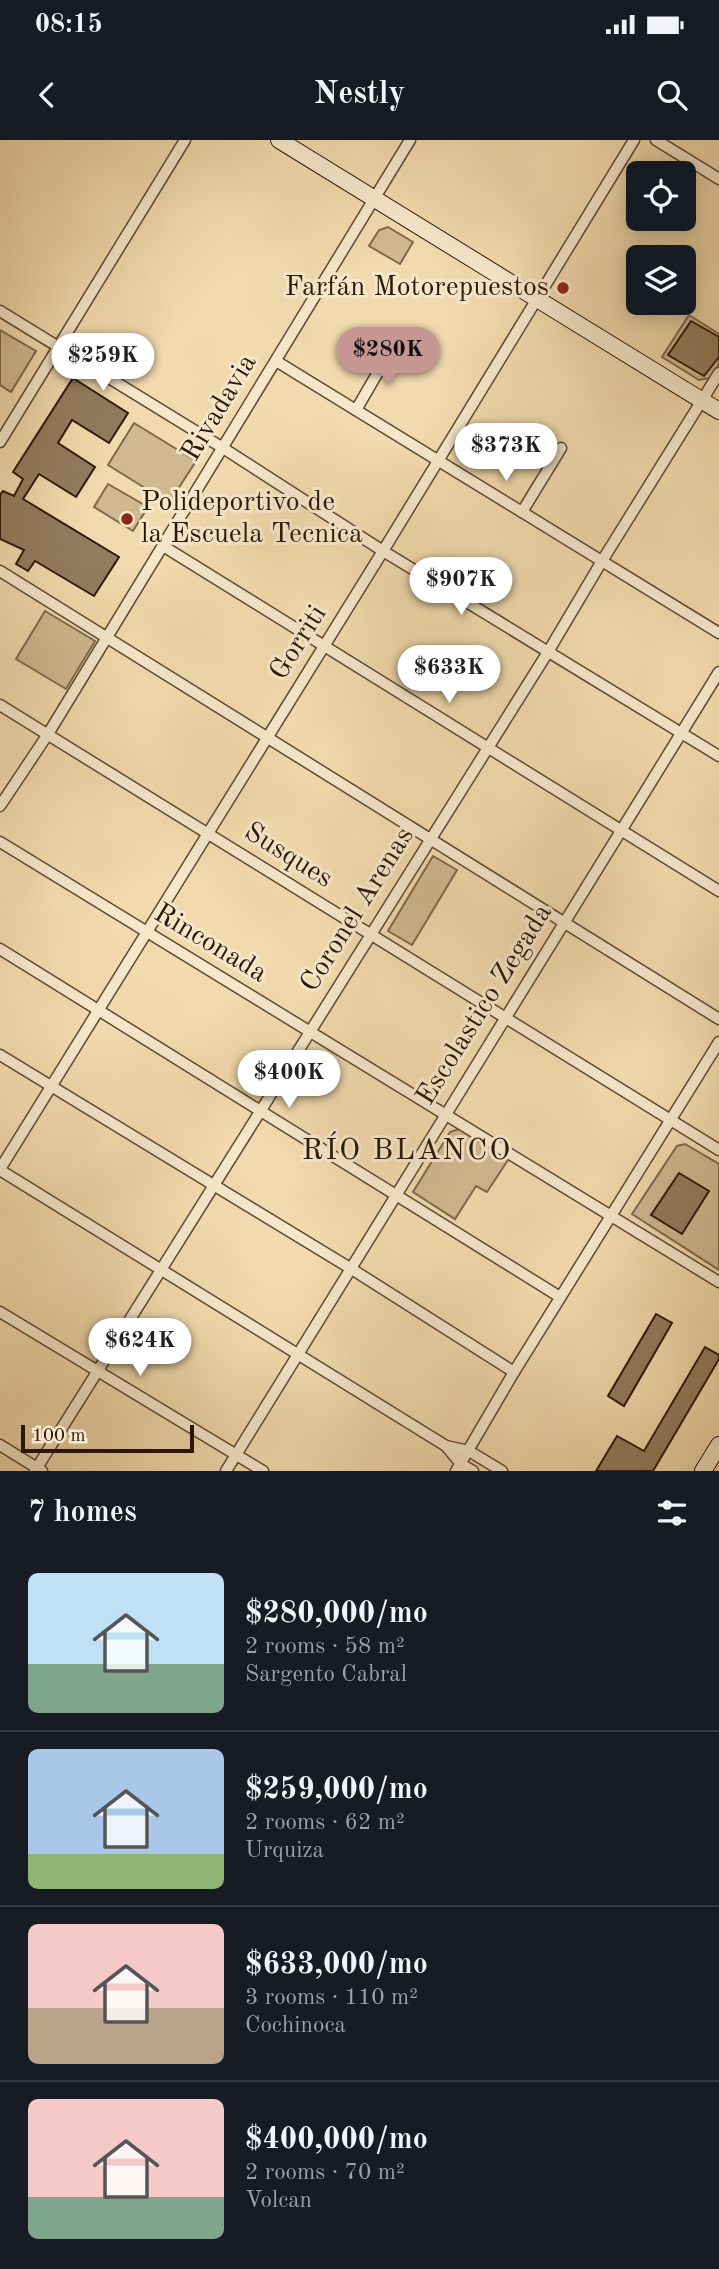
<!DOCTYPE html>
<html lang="en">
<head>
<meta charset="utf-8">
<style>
  body { margin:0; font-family:"Old Standard TT",serif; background:#20242c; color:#f1f3f6; height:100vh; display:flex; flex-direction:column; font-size:26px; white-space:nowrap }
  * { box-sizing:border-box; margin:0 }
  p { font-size:23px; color:#9ea1a6 }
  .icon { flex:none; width:38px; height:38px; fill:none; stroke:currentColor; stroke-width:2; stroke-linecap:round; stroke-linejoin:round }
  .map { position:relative; height:1331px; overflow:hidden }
  .side { display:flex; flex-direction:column; background:#171b24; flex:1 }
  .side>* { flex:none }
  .controls { position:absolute; left:626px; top:21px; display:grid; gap:14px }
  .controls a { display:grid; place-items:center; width:70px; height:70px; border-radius:10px; background:#171b24; box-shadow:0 4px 18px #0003; font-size:35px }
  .scale { position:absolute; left:21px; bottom:18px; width:173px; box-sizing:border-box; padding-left:7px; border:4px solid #2c1709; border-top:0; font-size:19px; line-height:24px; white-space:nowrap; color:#2c1709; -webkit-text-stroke:5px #f6e7ca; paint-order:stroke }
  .price { position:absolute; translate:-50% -60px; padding:0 16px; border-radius:24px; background:#fff; color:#222; font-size:23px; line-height:46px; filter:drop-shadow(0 2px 4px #0008) }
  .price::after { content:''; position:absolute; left:50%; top:42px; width:21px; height:16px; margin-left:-10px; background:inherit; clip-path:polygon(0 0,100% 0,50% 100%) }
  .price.current { background:#c59692; color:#111 }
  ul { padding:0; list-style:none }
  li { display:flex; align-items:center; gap:21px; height:175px; padding:0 28px }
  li+li { border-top:2px solid #363941 }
  li span { display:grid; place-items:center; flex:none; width:196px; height:140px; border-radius:10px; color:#555 }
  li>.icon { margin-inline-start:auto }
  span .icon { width:84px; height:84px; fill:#fffc; stroke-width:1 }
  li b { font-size:30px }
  h2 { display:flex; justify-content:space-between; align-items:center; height:84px; padding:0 28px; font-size:30px }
  .status { display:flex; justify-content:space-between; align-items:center; height:49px; padding:0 35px; background:#171b24; direction:ltr }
  .status svg { height:19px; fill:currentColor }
  header { display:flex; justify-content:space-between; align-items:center; height:91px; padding:0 28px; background:#171b24; font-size:32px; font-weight:600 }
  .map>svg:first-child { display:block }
  .green { fill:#d0b991; stroke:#7e684d; stroke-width:2 }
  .building { fill:#927c5e; stroke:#2c1709; stroke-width:2 }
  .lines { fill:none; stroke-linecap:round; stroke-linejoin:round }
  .street-casing { stroke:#5d4832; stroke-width:13 }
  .secondary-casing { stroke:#2c1709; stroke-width:18 }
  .street { stroke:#f6e7ca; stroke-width:10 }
  .secondary { stroke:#f6e7ca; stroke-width:16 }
  .poi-dot { fill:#8f2418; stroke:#f6e7ca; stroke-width:2.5 }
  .labels { text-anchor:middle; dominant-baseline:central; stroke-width:6; stroke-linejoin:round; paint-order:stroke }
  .poi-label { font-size:28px; fill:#2c1709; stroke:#f6e7ca; text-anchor:end }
  .street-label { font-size:28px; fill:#2c1709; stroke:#f6e7ca }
  .neighbourhood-label { font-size:30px; letter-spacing:2px; fill:#2c1709; stroke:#f6e7ca }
</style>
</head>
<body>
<div class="status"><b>08:15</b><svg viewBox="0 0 49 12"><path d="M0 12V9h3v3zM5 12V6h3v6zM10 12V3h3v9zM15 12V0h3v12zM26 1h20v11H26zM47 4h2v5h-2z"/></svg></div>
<header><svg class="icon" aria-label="back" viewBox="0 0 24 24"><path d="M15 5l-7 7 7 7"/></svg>Nestly<svg class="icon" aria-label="search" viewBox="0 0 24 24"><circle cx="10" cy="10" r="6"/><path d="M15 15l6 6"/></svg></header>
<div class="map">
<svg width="719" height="1331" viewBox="0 0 719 1331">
  <rect width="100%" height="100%" fill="#f1daad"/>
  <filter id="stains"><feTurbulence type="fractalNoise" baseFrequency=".00286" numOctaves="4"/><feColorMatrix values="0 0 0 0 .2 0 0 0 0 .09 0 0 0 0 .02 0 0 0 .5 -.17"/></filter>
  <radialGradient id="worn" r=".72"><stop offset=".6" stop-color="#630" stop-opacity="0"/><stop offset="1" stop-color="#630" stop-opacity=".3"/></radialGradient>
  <g class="green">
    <polygon points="388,87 413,102 400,124 369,106 379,90"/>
    <polygon points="689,175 719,194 719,224 710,238 699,240 662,217"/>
    <polygon points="0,190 36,211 11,252 0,245"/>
    <polygon points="134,283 196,321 169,363 108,325"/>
    <polygon points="108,344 148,367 133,391 94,367"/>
    <polygon points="45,471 95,501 66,549 16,519"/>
    <polygon points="433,716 457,730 412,805 388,791"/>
    <polygon points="462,988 508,1020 487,1052 476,1046 455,1079 413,1052 450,992"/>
    <polygon points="685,1004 719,1024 719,1130 632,1074 677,1006"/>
  </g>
  <g class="building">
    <polygon points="691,181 719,197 719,217 704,236 668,215"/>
    <polygon points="73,238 128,273 109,303 72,280 58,303 95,327 76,357 39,334 23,359 119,417 94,456 35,421 28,431 16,424 24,410 0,399 0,355 3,351 14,356 23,339 13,332"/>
    <polygon points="679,1033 709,1051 682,1094 651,1075"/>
    <polygon points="656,1174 672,1183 624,1266 608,1256"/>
    <polygon points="705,1207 719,1215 719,1219 653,1331 596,1331 617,1296 644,1311"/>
  </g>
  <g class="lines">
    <g class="street-casing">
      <g id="street">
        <polyline points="656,0 719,39"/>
        <polyline points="0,171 223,308 383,411 719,616"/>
        <polyline points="276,221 719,493"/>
        <polyline points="356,270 392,208"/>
        <polyline points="0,302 185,0"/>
        <polyline points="522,372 561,308"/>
        <polyline points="163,406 719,751"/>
        <polyline points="0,431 719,879"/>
        <polyline points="0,565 719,1010"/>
        <polyline points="0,666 48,594 410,0"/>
        <polyline points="0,702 719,1142"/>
        <polyline points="0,809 560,1157"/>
        <polyline points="0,915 350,1128 514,1232"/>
        <polyline points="0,1029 383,411 634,0"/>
        <polyline points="0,1030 446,1306 461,1324 473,1331"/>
        <polyline points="0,1172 263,1331"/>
        <polyline points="0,1305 42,1331"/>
        <polyline points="446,1306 469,1311 502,1331"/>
        <polyline points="35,1331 548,512 602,421 719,233"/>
        <polyline points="226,1331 719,532"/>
        <polyline points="456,1331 514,1232 719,902"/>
      </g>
    </g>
    <g class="secondary-casing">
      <g id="secondary">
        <polyline points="279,0 719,271"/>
        <polyline points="703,1331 719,1305"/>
      </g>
    </g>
    <use href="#street" class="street"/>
    <use href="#secondary" class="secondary"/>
  </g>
  <g class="poi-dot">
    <circle cx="563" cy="148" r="7"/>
    <circle cx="127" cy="379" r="7"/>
  </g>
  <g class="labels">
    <g class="poi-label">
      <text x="549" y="148">Farfán Motorepuestos</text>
      <text x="141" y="363" text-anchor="start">Polideportivo de<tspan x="141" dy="32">la Escuela Tecnica</tspan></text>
    </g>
    <g class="street-label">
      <text transform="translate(220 268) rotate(-59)">Rivadavia</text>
      <text transform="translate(299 503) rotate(-58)">Gorriti</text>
      <text transform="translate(288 716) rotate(32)">Susques</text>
      <text transform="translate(358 770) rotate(-58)">Coronel Arenas</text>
      <text transform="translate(210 804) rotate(31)">Rinconada</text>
      <text transform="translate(485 865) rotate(-58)">Escolastico Zegada</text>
    </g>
    <g class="neighbourhood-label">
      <text x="407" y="1011">RÍO BLANCO</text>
    </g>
  </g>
  <rect width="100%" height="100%" filter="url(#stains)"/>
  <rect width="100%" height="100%" fill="url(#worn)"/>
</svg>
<div class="controls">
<a><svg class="icon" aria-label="locate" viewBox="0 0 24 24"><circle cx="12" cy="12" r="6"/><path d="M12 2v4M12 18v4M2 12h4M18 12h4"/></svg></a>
<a><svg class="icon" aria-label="layers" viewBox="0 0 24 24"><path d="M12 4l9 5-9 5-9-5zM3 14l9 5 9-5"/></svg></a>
</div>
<div class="scale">100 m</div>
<b class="price current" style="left:388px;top:247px">$280K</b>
<b class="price" style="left:103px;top:253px">$259K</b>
<b class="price" style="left:506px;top:343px">$373K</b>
<b class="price" style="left:461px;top:477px">$907K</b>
<b class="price" style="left:449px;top:565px">$633K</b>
<b class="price" style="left:289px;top:970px">$400K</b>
<b class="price" style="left:140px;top:1238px">$624K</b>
</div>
<section class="side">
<h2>7 homes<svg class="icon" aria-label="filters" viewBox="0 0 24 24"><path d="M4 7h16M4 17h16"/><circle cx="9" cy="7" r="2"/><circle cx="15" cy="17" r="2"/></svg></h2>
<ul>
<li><span style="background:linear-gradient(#bfe0f5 65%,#7fa58c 0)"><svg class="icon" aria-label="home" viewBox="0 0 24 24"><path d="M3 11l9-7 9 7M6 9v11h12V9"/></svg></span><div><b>$280,000/mo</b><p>2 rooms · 58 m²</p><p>Sargento Cabral</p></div></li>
<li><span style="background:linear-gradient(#a9c7e8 75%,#8fb573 0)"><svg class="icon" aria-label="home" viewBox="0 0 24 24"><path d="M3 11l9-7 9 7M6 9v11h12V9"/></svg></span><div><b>$259,000/mo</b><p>2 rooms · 62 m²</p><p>Urquiza</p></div></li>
<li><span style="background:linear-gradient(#f6c9c9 60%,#b9a48a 0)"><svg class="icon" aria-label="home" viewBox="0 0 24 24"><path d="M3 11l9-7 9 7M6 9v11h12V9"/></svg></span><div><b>$633,000/mo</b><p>3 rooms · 110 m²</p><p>Cochinoca</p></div></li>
<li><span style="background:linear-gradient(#f6c9c9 70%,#7fa58c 0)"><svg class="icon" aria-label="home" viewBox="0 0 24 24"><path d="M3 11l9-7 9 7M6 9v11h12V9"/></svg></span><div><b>$400,000/mo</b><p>2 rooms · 70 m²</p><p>Volcan</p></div></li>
</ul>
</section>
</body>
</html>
